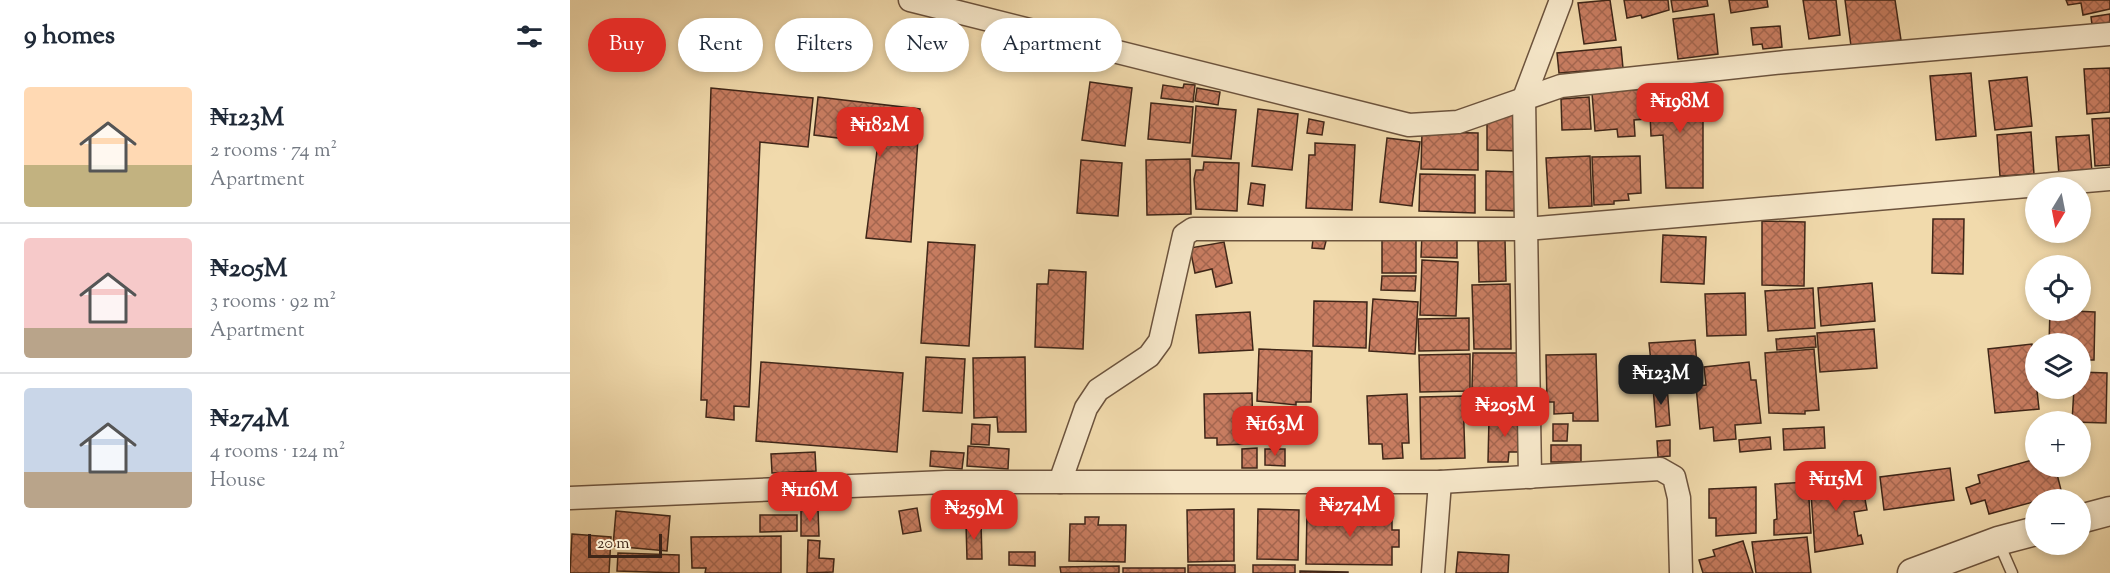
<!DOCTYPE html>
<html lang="en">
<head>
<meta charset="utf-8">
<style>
  body { margin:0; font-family:"Sorts Mill Goudy",serif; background:#f6f6f7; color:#1f2937; height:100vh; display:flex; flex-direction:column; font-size:22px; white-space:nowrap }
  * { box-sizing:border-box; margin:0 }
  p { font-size:20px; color:#747a83 }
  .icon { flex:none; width:33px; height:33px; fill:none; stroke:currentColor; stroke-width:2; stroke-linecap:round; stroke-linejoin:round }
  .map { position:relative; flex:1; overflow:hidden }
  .side { display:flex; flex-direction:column; background:#fff; width:570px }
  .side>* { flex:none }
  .top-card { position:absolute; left:18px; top:18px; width:570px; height:54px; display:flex; gap:12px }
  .needle { width:39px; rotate:190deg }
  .fabs { position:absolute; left:1455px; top:177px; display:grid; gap:12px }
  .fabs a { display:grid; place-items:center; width:66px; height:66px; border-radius:50%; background:#fff; box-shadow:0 3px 9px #0003; font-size:30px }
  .scale { position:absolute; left:18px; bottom:15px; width:74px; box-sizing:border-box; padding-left:6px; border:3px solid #3f2618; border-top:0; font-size:16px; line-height:21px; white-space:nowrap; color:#3f2618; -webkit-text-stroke:4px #f6e7c9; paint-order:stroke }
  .price { position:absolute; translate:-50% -51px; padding:0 14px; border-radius:12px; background:#d93025; color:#fff; font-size:20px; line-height:39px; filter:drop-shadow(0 2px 3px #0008) }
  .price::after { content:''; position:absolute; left:50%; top:36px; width:18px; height:14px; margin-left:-9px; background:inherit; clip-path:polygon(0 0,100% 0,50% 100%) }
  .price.active { background:#222; color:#fff }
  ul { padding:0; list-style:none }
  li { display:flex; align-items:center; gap:18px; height:150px; padding:0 24px }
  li+li { border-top:2px solid #e0e1e3 }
  li span { display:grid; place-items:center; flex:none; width:168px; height:120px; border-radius:6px; color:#555 }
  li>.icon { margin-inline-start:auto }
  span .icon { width:72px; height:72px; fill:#fffc; stroke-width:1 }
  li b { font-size:26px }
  h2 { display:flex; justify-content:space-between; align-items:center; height:72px; padding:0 24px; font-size:26px }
  .chip { padding:0 21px; border-radius:27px; background:#fff; box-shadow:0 3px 9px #0003; font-size:21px; line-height:54px }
  .chip.active { background:#d93025; color:#fff }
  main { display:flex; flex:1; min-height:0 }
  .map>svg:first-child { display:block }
  .building { fill:url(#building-cross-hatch); stroke:#3f2618; stroke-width:1.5 }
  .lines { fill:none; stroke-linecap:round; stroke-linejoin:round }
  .service-casing { stroke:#6c533d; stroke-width:13 }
  .minor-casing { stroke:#6c533d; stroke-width:25 }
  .tertiary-casing { stroke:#6c533d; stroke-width:31 }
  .service { stroke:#f6e7c9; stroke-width:10 }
  .minor { stroke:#f6e7c9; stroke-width:22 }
  .tertiary { stroke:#f6e7c9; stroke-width:28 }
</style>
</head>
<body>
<main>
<section class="side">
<h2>9 homes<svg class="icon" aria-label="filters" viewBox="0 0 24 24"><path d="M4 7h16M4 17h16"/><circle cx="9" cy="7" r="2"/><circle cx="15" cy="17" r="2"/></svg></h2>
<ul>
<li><span style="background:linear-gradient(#ffd9b3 65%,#c2b280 0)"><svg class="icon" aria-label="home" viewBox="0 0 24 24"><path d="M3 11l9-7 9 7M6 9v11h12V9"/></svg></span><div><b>₦123M</b><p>2 rooms · 74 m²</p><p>Apartment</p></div></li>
<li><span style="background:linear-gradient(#f6c9c9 75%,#b9a48a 0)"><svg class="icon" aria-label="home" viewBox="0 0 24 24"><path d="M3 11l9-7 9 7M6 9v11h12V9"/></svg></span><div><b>₦205M</b><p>3 rooms · 92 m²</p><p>Apartment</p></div></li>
<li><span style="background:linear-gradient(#c9d6e8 70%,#b9a48a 0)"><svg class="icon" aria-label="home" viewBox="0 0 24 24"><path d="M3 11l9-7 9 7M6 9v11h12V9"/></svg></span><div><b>₦274M</b><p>4 rooms · 124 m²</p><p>House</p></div></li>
</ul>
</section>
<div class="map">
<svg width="1540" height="573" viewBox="0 0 1540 573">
  <defs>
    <pattern id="building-cross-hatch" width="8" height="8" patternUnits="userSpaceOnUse" patternTransform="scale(1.5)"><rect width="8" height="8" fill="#c87d61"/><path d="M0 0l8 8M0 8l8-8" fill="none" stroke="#a4664f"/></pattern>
  </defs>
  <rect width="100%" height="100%" fill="#f1daac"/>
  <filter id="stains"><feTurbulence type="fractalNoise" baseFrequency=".00333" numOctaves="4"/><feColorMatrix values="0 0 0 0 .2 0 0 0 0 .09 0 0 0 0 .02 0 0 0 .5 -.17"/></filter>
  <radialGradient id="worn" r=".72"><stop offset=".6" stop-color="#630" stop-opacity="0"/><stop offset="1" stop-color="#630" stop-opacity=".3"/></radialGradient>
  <g class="building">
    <polygon points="1040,0 1046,40 1014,44 1008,3"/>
    <polygon points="1054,0 1098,0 1099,10 1072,18 1071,15 1057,18"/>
    <polygon points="1101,0 1137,0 1138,6 1103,12"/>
    <polygon points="1159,0 1197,0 1198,7 1161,13"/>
    <polygon points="1233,0 1266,0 1270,35 1239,39"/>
    <polygon points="1275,0 1325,0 1331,40 1281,46"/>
    <polygon points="1496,0 1540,0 1540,9 1513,15 1511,3 1498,5"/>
    <polygon points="1144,14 1148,54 1108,59 1103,19"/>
    <polygon points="1540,14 1540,31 1523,33 1521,17"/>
    <polygon points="1210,26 1212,47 1193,49 1192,44 1183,45 1181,28"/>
    <polygon points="1051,47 1053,68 989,73 987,53"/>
    <polygon points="1540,68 1540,112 1517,114 1514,69"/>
    <polygon points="1401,73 1406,136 1366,140 1360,76"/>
    <polygon points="1457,77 1462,126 1425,130 1419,81"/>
    <polygon points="520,82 562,88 555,146 512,140"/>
    <polygon points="614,84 625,85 623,102 591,98 593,85 613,88"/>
    <polygon points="141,88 243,98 238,147 190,142 179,407 164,406 164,420 136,417 137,400 131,400"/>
    <polygon points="627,88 650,92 648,105 625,101"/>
    <polygon points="1133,88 1133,188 1096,188 1093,135 1081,136 1079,89"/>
    <polygon points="1074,89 1076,119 1064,120 1065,136 1048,137 1047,129 1025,131 1022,93"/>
    <polygon points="248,97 350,109 341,242 296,238 308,143 244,135"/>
    <polygon points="1019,97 1021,129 992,130 991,99"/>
    <polygon points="581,103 623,107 620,143 578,139"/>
    <polygon points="626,106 666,110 661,159 622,156"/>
    <polygon points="688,109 728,114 722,170 682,166"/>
    <polygon points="917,112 949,113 949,151 917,150"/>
    <polygon points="1540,118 1540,165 1525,166 1522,119"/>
    <polygon points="739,119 754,122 752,135 737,133"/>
    <polygon points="852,132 908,133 908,170 851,169"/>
    <polygon points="1461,132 1464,174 1430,176 1427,135"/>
    <polygon points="1519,135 1522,172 1489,175 1486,137"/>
    <polygon points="817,138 850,142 842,206 810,202"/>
    <polygon points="745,143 785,145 782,210 736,208 739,155 745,155"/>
    <polygon points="1020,156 1022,206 979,208 976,158"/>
    <polygon points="1070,156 1071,193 1058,194 1059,200 1044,201 1044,204 1024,205 1022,157"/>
    <polygon points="620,159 621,214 577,215 576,160"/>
    <polygon points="511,160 552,163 548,216 507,213"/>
    <polygon points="634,162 669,163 667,211 626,209 624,179 626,170 633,170"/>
    <polygon points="916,171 950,172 949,211 916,210"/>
    <polygon points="850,174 905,175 905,213 849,211"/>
    <polygon points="681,183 695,185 693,206 678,204"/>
    <polygon points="1363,219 1394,219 1393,274 1362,273"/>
    <polygon points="1192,221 1235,222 1234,286 1192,285"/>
    <polygon points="852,235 887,236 887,258 851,257"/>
    <polygon points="1093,235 1136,237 1134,284 1091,282"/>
    <rect x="812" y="237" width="34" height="36"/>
    <polygon points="743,239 756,241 754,249 742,248"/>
    <polygon points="935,240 936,281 909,282 908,241"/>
    <polygon points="358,242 405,245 399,346 351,343"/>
    <polygon points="654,242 662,283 646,287 642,269 625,273 620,248"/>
    <polygon points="852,260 888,262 886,316 850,315"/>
    <polygon points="479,270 516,272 513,349 465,347 467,284 478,284"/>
    <polygon points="812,276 846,276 845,291 811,290"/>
    <polygon points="1302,283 1305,321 1251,326 1248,288"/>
    <polygon points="940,284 941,349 904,349 902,285"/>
    <polygon points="1243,288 1245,328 1198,331 1195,291"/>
    <polygon points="1175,293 1176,335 1137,336 1135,294"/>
    <polygon points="803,299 848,302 845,354 799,351"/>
    <polygon points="744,301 797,302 796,348 743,346"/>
    <polygon points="1480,310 1525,312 1524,360 1512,360 1510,366 1510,344 1479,344"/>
    <polygon points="680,312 683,350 629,353 626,315"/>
    <polygon points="899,318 899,350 849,351 848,319"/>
    <polygon points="1304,329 1307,368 1250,372 1247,333"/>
    <polygon points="1245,336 1246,347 1207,350 1206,339"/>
    <polygon points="1125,340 1128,378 1083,381 1079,343"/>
    <polygon points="1462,344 1469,409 1425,413 1418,349"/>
    <polygon points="689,349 742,351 741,402 726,402 726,405 687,401"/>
    <polygon points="1244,349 1249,410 1235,411 1235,414 1199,413 1195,353"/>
    <polygon points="903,353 953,353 953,389 941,389 940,393 912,392 912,388 902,388"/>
    <polygon points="900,354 900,391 850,392 849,355"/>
    <polygon points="1026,354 1028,421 1003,421 1003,413 984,414 984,402 977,402 976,355"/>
    <polygon points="356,357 395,359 392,413 353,411"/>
    <polygon points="455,357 456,432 428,432 427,417 404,418 403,358"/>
    <polygon points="191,362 333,373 327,452 186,441"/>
    <polygon points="1179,362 1181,380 1186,380 1191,423 1165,425 1166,439 1144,441 1143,427 1130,429 1126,386 1136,385 1134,367"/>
    <polygon points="1510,372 1537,373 1536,423 1502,422 1504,388 1510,388"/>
    <polygon points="1097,385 1100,425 1086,427 1083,386"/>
    <polygon points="682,393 683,444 647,445 647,438 635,438 634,394"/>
    <polygon points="837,394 839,443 832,443 833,458 813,459 812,444 799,444 797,396"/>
    <polygon points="893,396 895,458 851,459 850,397"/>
    <polygon points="919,418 955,419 954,452 939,452 938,462 918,462"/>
    <polygon points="402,424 420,425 419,445 401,444"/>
    <polygon points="983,424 998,424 997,441 983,441"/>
    <polygon points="1254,427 1255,448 1214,450 1213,429"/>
    <polygon points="1200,437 1201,449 1170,452 1169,440"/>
    <polygon points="1100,440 1100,456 1088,457 1087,441"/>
    <rect x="981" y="445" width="30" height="17"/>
    <polygon points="398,446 439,449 438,469 397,466"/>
    <polygon points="687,448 687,468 672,468 672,449"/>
    <polygon points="695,449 715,449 715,466 695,465"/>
    <polygon points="361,451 394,453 392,469 360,466"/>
    <polygon points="245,452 246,471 202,473 201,454"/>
    <polygon points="1466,459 1466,466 1485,466 1492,494 1419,514 1415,500 1401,504 1396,488 1410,483 1408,475"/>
    <polygon points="1380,468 1384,500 1314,510 1310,477"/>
    <polygon points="1281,472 1283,481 1252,486 1253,491 1292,483 1297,510 1284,512 1288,536 1291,535 1293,544 1245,552 1240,478"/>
    <polygon points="1238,482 1241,533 1204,535 1204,520 1207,519 1205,484"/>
    <polygon points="1186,487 1186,533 1146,536 1146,518 1139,518 1139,489"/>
    <polygon points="347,508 351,531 333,534 329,511"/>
    <polygon points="231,509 248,509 249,536 231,536"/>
    <polygon points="664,509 664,561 618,562 617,510"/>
    <polygon points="688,509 729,510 728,560 687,559"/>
    <polygon points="737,510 822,511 822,530 829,530 829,547 822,547 822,565 736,564"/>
    <polygon points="46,511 100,516 97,551 43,546"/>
    <polygon points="190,515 227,515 227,531 190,532"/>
    <polygon points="515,517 529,517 528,525 556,525 555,562 499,561 500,524 515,524"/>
    <polygon points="396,523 411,523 412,559 397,559"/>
    <polygon points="2,534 41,537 39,573 0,573"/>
    <polygon points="211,536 211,573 135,573 136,568 122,568 121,537"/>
    <polygon points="1237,537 1241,573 1186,573 1182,542"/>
    <polygon points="238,540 250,541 249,558 264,559 263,572 237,573"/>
    <polygon points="1173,541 1183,573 1133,573 1129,560 1145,556 1143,550"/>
    <polygon points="439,552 465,552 465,566 439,565"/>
    <polygon points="888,552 939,555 938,573 886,573"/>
    <polygon points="48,553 109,555 109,573 47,571"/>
    <rect x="618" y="565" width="47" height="8"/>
    <rect x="683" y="565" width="42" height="8"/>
    <polygon points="549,566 549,573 491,573 490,567"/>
    <rect x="553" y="568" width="62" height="5"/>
    <polygon points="730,571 778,572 778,573 730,573"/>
  </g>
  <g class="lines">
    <g class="service-casing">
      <polyline id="service" points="1428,541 1442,573"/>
    </g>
    <g class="minor-casing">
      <g id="minor">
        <polyline points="340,0 839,125 888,122 991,86 1215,62 1540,34"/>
        <polyline points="960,477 954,98 991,0"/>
        <polyline points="490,482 516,408 528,390 579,356 590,341 614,235 623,229 956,229 1540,179"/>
        <polyline points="0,498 376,482 870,482 1090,469 1104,477 1109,498 1111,573"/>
        <polyline points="863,573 870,482"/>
      </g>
    </g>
    <g class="tertiary-casing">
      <g id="tertiary">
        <polyline points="1510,519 1540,511"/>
        <polyline points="1342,573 1428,541 1466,531"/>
      </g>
    </g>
    <use href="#service" class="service"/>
    <use href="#minor" class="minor"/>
    <use href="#tertiary" class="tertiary"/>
  </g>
  <rect width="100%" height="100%" filter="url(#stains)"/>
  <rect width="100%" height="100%" fill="url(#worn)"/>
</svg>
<div class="fabs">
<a><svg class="needle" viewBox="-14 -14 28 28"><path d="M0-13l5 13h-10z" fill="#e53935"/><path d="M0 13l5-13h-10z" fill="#747a83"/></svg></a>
<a><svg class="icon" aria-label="locate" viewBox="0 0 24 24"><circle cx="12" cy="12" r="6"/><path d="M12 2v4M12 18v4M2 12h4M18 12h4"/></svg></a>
<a><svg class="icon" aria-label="layers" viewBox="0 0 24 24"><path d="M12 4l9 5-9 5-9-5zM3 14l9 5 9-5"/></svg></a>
<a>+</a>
<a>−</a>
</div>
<div class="scale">20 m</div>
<b class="price" style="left:1110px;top:134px">₦198M</b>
<b class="price" style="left:310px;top:158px">₦182M</b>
<b class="price active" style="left:1091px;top:406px">₦123M</b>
<b class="price" style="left:935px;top:438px">₦205M</b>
<b class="price" style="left:705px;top:457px">₦163M</b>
<b class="price" style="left:1266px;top:512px">₦115M</b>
<b class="price" style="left:240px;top:523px">₦116M</b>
<b class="price" style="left:780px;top:538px">₦274M</b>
<b class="price" style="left:404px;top:541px">₦259M</b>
<div class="top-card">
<a class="chip active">Buy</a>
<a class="chip">Rent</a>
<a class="chip">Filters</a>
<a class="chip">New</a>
<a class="chip">Apartment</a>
</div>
</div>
</main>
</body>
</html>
